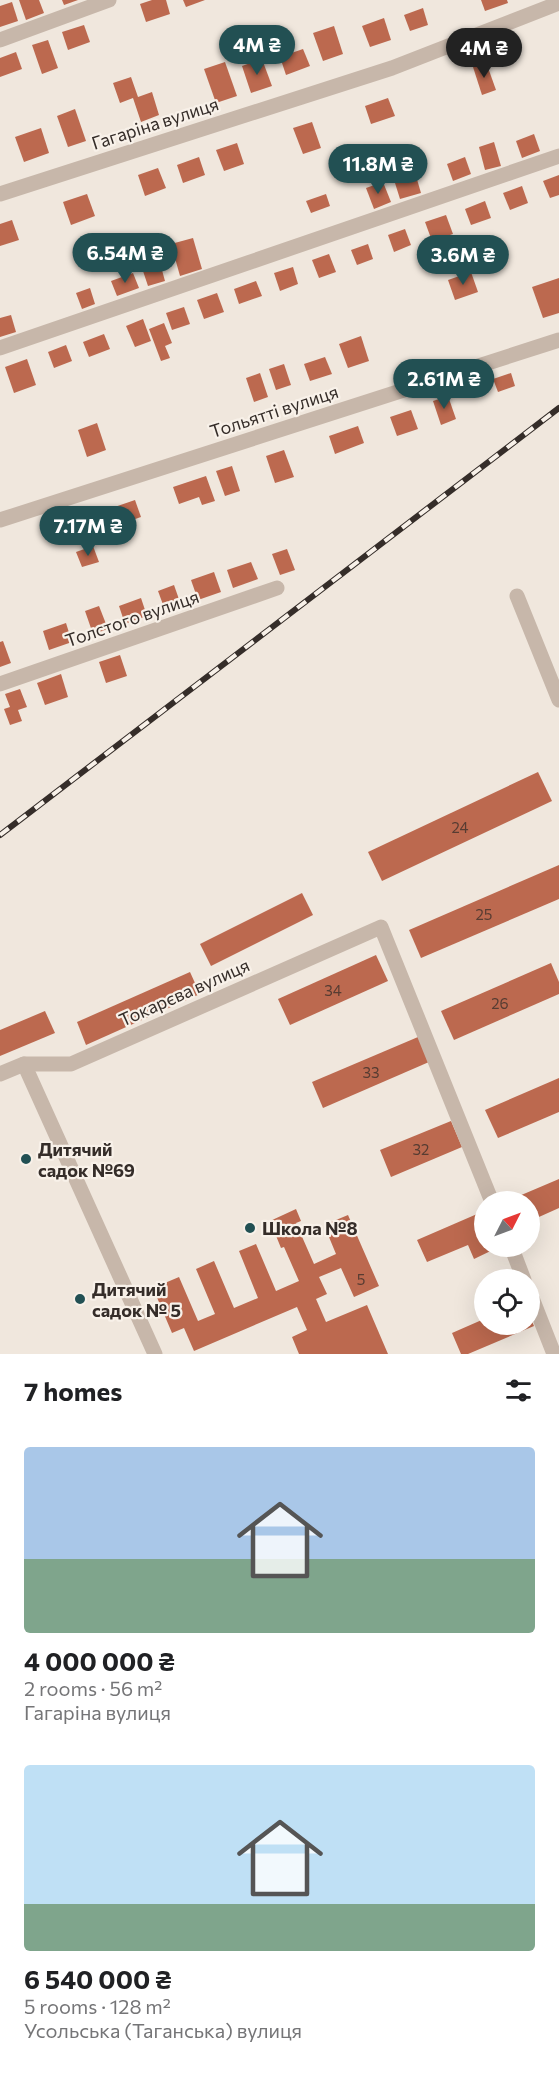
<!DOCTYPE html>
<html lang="en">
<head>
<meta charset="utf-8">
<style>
  body { margin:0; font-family:Commissioner,sans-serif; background:#f2f2f2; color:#202124; height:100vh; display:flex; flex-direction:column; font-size:22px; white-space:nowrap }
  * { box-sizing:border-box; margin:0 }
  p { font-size:20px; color:#757577 }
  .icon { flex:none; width:33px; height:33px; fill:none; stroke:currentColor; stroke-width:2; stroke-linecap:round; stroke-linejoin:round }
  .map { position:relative; height:1354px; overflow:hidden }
  .sheet { display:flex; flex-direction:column; background:#fff; flex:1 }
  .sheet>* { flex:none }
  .needle { width:39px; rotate:48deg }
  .tools { position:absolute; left:474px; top:1191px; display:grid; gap:12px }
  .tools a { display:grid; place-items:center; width:66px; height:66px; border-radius:50%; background:#fff; box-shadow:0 6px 24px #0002; font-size:30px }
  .price { position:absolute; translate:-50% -51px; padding:0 14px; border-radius:21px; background:#225053; color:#fff; font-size:20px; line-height:39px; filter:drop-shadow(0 2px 3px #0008) }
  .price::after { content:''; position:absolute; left:50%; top:36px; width:18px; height:14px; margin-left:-9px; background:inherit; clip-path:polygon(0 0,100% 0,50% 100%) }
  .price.on { background:#222; color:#fff }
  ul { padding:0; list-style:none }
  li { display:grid; align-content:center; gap:12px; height:318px; padding:0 24px }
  li span { display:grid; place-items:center; height:186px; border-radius:6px; color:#555 }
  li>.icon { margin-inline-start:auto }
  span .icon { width:108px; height:108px; fill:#fffc; stroke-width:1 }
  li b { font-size:26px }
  h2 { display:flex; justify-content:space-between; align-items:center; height:72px; padding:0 24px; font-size:26px }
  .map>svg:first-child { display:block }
  .building { fill:#bc694f }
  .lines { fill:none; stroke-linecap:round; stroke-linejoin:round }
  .minor { stroke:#c7b7aa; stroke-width:15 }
  .rail-casing { stroke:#352d29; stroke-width:6 }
  .rail { stroke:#f8f1e9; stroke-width:4; stroke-dasharray:11; stroke-linecap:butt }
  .poi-dot { fill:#225053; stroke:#f8f1e9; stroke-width:2 }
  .labels { text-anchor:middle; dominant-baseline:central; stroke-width:4.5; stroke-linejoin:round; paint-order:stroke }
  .number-label { font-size:15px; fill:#573c32 }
  .street-label { font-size:18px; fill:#352d29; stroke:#f8f1e9 }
  .poi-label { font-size:18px; font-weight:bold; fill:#352d29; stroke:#f8f1e9; text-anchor:start }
</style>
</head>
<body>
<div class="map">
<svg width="559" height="1354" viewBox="0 0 559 1354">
  <rect width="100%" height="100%" fill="#f0e7dd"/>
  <g class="building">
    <polygon points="19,0 39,0 44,13 26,20"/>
    <polygon points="62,0 78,0 64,5"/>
    <polygon points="152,0 166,0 170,14 146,22 140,4"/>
    <polygon points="183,0 205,0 186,7"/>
    <polygon points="481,0 507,0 508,3 485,11"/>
    <polygon points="12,2 18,21 0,27 0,6"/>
    <polygon points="423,8 428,25 410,31 404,15"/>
    <polygon points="384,18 391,40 370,47 362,26"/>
    <polygon points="84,25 90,42 68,50 62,32"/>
    <polygon points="334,26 343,54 323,61 313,33"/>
    <polygon points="48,40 58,68 42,74 32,45"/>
    <polygon points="303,49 310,66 286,75 280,57"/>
    <polygon points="16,52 22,69 0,77 0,58"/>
    <polygon points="262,59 272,86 251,93 242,66"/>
    <polygon points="225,62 237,96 216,103 204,69"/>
    <polygon points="486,62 496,90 482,95 473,67"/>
    <polygon points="131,77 138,97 152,92 159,115 141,122 133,98 120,103 113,83"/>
    <polygon points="388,98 395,116 371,124 365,106"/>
    <polygon points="75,109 86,141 68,147 57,116"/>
    <polygon points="312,122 321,148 303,154 293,128"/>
    <polygon points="41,128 49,153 24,162 15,137"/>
    <polygon points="534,134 540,151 522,158 516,141"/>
    <polygon points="494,142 501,166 485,170 479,147"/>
    <polygon points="237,143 244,164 224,171 216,150"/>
    <polygon points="199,157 205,175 183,183 177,165"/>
    <polygon points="465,157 471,174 453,181 447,164"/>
    <polygon points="158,168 166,188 145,196 138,175"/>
    <polygon points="559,175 559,195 550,198 543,181"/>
    <polygon points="416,176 421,193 400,199 395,183"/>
    <polygon points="383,182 391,202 374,209 366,188"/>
    <polygon points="522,186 528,203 510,210 503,193"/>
    <polygon points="87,194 95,216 71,225 63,202"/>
    <polygon points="326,194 330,206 311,213 306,201"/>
    <polygon points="485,201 491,218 471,225 465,209"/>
    <polygon points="446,215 453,234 432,241 425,222"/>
    <polygon points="12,220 19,240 0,246 0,224"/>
    <polygon points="405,229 411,245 394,252 388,235"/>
    <polygon points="193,238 202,269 180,276 171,244"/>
    <polygon points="368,244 373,259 357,265 351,250"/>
    <polygon points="329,254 336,272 319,278 312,260"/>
    <polygon points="152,255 155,265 160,263 165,281 148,286 139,259"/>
    <polygon points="293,267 298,284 280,291 274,273"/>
    <polygon points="471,272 478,292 455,300 448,280"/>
    <polygon points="133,273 139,288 117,296 111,281"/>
    <polygon points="559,278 559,313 543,318 532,287"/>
    <polygon points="256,281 262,296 239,304 234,289"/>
    <polygon points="90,288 95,304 82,309 76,293"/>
    <polygon points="217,293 224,312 204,319 197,300"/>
    <polygon points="184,307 190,324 172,330 166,313"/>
    <polygon points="11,315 16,332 0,337 0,318"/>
    <polygon points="143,319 151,341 135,347 126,326"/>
    <polygon points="164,323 172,343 165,346 170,358 161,361 149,329"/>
    <polygon points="104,334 110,349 89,357 83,342"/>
    <polygon points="361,336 369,361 348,368 339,344"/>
    <polygon points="66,345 72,361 54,368 48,352"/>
    <polygon points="325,357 332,374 310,381 304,364"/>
    <polygon points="27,359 36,385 14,393 5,367"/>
    <polygon points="284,364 291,385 276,390 269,369"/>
    <polygon points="260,373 268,397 254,402 246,378"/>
    <polygon points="511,373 515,386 498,392 493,379"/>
    <polygon points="448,396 456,419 441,425 433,401"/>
    <polygon points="411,410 418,429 397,436 390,417"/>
    <polygon points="97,423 106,450 87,457 78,430"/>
    <polygon points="358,426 364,443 335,454 329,436"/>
    <polygon points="284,450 294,477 275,483 266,456"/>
    <polygon points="232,466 240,491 225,496 216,471"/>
    <polygon points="206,476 215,501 202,505 199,497 179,504 173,487"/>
    <polygon points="135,500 141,517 109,528 103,511"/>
    <polygon points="78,512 88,540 72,545 62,517"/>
    <polygon points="93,546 99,562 82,567 76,552"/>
    <polygon points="287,549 295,570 280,575 272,554"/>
    <polygon points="251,562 258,579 233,588 227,570"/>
    <polygon points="214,572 221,592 198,600 191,580"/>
    <polygon points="174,585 181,605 165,610 158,591"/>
    <polygon points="141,598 147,616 125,624 119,606"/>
    <polygon points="99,606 108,629 93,634 85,611"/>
    <polygon points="66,623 72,642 49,650 43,631"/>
    <polygon points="3,641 11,663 0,667 0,642"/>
    <polygon points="120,655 127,676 106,683 99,662"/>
    <polygon points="61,674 68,697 45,705 37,683"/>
    <polygon points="20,689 27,707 18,710 22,721 10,725 4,709 10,707 5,694"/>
    <polygon points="538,772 552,801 382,881 368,852"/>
    <polygon points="559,865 559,899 421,958 409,930"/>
    <polygon points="302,893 313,915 211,966 200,944"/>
    <polygon points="376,955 388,981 290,1025 278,999"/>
    <polygon points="551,963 559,982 559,994 454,1040 441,1011"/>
    <polygon points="190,972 200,994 86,1045 77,1022"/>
    <polygon points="45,1011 55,1033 0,1056 0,1030"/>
    <polygon points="418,1037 429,1062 323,1108 312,1082"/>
    <polygon points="559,1078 559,1112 498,1138 485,1110"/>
    <polygon points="451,1121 462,1147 391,1177 380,1150"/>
    <polygon points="559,1179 559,1208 530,1221 530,1202 522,1202 519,1196"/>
    <polygon points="296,1209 301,1221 296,1223 314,1264 336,1254 324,1225 348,1215 379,1286 354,1297 341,1268 319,1277 327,1294 316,1299 326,1322 367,1305 388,1354 299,1354 292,1337 307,1330 297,1307 194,1351 184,1328 172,1333 153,1288 179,1277 198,1321 215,1314 196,1269 214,1261 234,1308 258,1298 239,1251 256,1244 276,1291 299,1281 284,1247 281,1248 270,1221"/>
    <polygon points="484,1211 484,1246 501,1246 474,1259 468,1245 427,1262 417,1240"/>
    <polygon points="530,1317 534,1326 468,1354 461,1354 452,1333 484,1319 484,1324 530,1324"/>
  </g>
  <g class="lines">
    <g class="minor">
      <polyline points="0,40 109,0"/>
      <polyline points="0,194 392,68 559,3"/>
      <polyline points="0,348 559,156"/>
      <polyline points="0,520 559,340"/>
      <polyline points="517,596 559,700"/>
      <polyline points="0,684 277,588"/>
      <polyline points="24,1064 155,1354"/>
      <polyline points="0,1074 24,1064 71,1064 381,927 492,1202"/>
      <polyline points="511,1246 524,1280"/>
      <polyline points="530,1293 554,1354"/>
    </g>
    <g class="rail-casing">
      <polyline id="rail" points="0,835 559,408"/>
    </g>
    <use href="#rail" class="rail"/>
  </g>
  <g class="poi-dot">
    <circle cx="26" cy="1159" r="6"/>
    <circle cx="250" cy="1228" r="6"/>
    <circle cx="80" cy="1299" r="6"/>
  </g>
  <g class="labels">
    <g class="number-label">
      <text x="460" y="827">24</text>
      <text x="484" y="914">25</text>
      <text x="333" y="990">34</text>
      <text x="500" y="1003">26</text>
      <text x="371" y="1072">33</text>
      <text x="421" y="1149">32</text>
      <text x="361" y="1279">5</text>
    </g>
    <g class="street-label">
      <text transform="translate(155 123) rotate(-18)">Гагаріна вулиця</text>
      <text transform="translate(274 411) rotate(-18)">Тольятті вулиця</text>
      <text transform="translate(132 618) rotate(-19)">Толстого вулиця</text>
      <text transform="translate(184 992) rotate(-24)">Токарєва вулиця</text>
    </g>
    <g class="poi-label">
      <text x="38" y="1149">Дитячий<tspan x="38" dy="21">садок №69</tspan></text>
      <text x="262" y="1228">Школа №8</text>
      <text x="92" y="1289">Дитячий<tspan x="92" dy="21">садок № 5</tspan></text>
    </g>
  </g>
</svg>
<div class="tools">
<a><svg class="needle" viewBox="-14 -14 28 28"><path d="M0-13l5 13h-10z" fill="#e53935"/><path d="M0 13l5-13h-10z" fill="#757577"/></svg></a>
<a><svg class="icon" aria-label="locate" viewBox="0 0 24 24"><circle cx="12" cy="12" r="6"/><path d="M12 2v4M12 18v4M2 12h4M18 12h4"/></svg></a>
</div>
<b class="price" style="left:257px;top:76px">4M ₴</b>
<b class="price on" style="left:484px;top:79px">4M ₴</b>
<b class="price" style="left:378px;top:195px">11.8M ₴</b>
<b class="price" style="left:125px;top:284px">6.54M ₴</b>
<b class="price" style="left:463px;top:286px">3.6M ₴</b>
<b class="price" style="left:444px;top:410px">2.61M ₴</b>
<b class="price" style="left:88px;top:557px">7.17M ₴</b>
</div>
<section class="sheet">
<h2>7 homes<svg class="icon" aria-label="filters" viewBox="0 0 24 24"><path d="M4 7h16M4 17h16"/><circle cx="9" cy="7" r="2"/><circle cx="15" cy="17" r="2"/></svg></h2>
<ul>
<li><span style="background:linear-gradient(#a9c7e8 60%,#7fa58c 0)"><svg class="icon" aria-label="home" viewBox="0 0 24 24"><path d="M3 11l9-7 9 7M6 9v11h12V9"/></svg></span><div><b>4 000 000 ₴</b><p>2 rooms · 56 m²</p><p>Гагаріна вулиця</p></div></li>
<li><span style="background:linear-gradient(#bfe0f5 75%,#7fa58c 0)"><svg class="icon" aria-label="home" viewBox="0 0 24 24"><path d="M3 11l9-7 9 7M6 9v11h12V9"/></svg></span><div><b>6 540 000 ₴</b><p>5 rooms · 128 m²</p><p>Усольська (Таганська) вулиця</p></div></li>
</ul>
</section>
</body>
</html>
